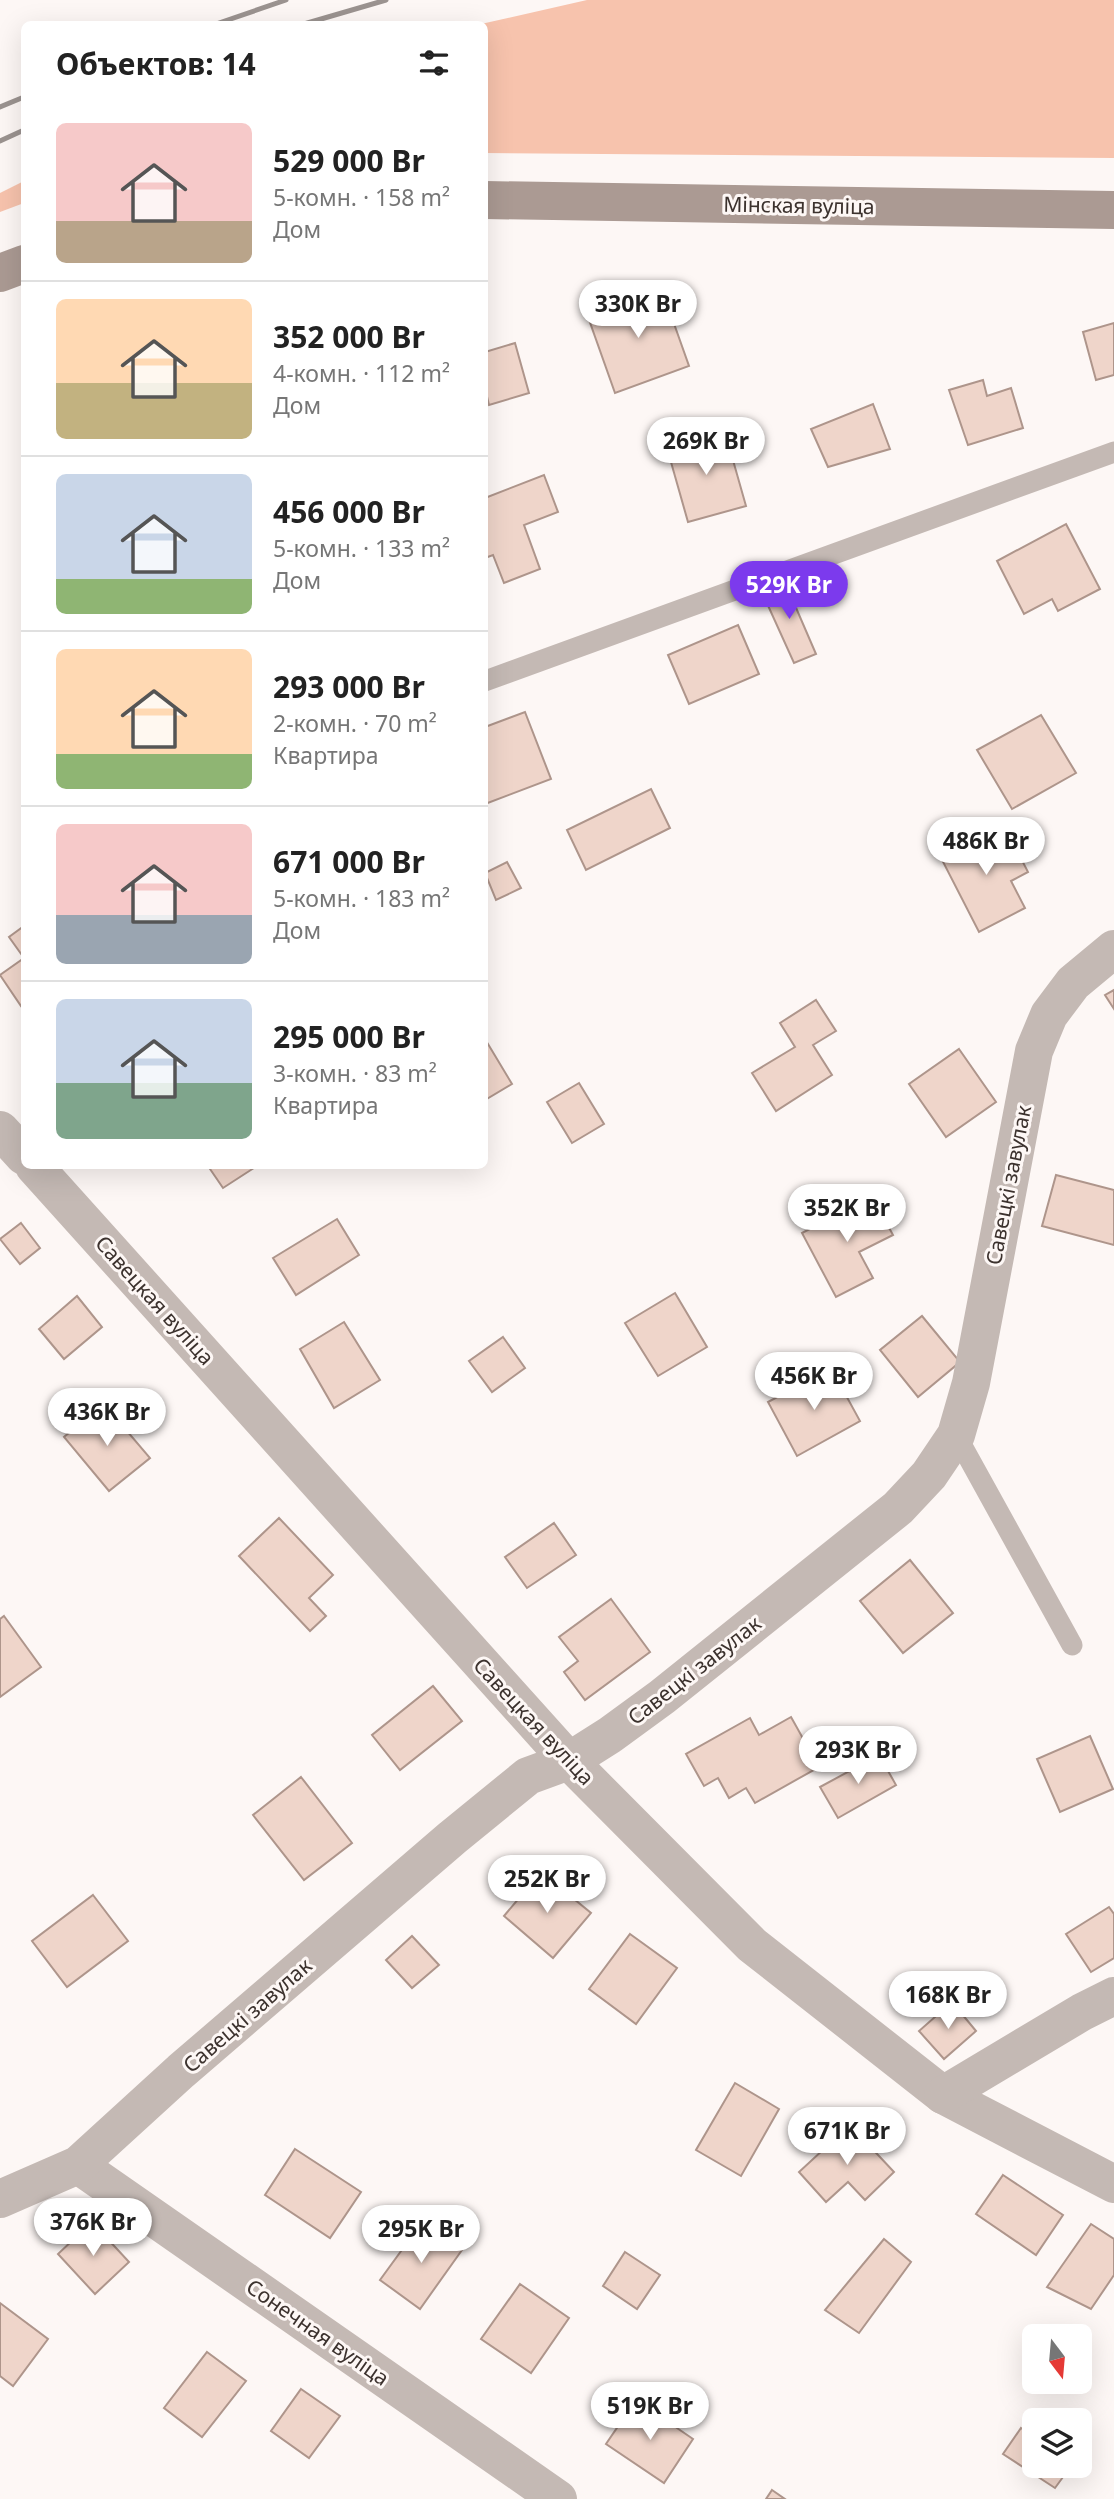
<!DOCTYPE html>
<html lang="ru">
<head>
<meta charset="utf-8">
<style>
  body { margin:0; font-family:"Noto Sans",sans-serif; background:#f2f2f2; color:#222; height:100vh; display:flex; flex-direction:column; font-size:26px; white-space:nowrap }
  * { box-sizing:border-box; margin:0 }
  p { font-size:23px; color:#767676 }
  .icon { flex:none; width:38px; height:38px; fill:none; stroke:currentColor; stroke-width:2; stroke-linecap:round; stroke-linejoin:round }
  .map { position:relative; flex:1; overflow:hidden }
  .panel { position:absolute; left:21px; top:21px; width:467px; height:1148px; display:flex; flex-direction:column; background:#fff; border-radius:10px; box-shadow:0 7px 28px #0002 }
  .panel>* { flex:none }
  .needle { width:46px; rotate:164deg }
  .tools { position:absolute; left:1022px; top:2324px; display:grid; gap:14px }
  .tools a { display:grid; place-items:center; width:70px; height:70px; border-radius:10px; background:#fff; box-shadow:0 7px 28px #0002; font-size:35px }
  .price { position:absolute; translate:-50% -60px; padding:0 16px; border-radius:24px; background:#fff; color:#222; font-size:23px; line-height:46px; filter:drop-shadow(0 2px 4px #0008) }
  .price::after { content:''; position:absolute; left:50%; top:42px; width:21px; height:16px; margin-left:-10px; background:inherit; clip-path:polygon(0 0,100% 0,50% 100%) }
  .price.active { background:#7c3aed; color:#fff }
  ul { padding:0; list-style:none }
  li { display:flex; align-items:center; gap:21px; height:175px; padding:0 35px }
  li+li { border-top:2px solid #e0e0e0 }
  li span { display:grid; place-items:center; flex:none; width:196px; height:140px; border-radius:10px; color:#555 }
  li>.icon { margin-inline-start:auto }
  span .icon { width:84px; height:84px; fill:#fffc; stroke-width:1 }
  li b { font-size:30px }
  h2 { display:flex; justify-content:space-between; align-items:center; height:84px; padding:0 35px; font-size:30px }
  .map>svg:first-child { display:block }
  .green { fill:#f7c3ad }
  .building { fill:#efd5ca; stroke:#ae958b; stroke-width:2 }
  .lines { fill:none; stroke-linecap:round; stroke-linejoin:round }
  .lane { stroke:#c4b9b4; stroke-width:21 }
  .street { stroke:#c4b9b4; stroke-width:38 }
  .secondary { stroke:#ab9a93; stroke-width:38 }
  .rail { stroke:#9b9390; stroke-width:5 }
  .labels { text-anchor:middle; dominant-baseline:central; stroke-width:6; stroke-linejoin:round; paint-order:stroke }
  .street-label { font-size:21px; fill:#3c322e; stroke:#fdf7f5 }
</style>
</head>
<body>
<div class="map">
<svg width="1114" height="2499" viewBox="0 0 1114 2499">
  <rect width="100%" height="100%" fill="#fdf7f5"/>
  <g class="green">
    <polygon points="587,0 1114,0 1114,158 485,153 485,24 481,24"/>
    <polygon points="24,181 24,203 0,212 0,193"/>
  </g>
  <g class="building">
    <polygon points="661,287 689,366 615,393 587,314"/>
    <polygon points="1114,323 1114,375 1096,380 1083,332"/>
    <polygon points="515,343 529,393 489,405 485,388 485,352"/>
    <polygon points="983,380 987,396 1011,388 1023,428 968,445 949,390"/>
    <polygon points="873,404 890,449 828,467 811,429"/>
    <polygon points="725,432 746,506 688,522 667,448"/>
    <polygon points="544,475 558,512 524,525 540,569 504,583 493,555 485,558 485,498"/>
    <polygon points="1066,524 1100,589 1058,611 1052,599 1024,614 997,561"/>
    <polygon points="784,580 816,654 794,663 761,590"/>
    <polygon points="738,625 759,674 689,704 668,655"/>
    <polygon points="525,712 551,779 485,804 485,727"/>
    <polygon points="1041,715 1076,773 1012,809 977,750"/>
    <polygon points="651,789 670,828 586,870 567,830"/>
    <polygon points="986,830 991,839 1007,831 1028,872 1011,881 1025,908 979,932 939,854"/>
    <polygon points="507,862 521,888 496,900 485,873"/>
    <polygon points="24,926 24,1004 21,1006 0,975 24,958 9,937"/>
    <polygon points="1114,990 1114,1009 1105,995"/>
    <polygon points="816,1000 836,1031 813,1045 832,1075 776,1111 752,1073 795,1047 780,1023"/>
    <polygon points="485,1039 512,1084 485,1100"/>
    <polygon points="959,1049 996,1102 946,1137 909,1084"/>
    <polygon points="579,1083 604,1124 572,1143 547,1102"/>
    <polygon points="208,1166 257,1166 223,1188"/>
    <polygon points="1056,1175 1114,1190 1114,1245 1042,1226"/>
    <polygon points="872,1196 893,1235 859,1252 873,1278 836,1297 802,1233"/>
    <polygon points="337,1219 359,1255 296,1295 273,1258"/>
    <polygon points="21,1223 40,1248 20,1264 0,1239"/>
    <polygon points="675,1293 707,1347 658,1376 625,1323"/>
    <polygon points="77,1296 102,1327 64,1359 39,1329"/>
    <polygon points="922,1316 960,1362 918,1397 880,1350"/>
    <polygon points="344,1322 380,1380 334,1408 300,1349"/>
    <polygon points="503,1337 525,1368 492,1392 469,1361"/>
    <polygon points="831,1368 860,1421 797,1456 768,1402"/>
    <polygon points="104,1404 150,1458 109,1491 64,1437"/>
    <polygon points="279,1518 333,1575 309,1598 326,1616 310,1631 239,1556"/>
    <polygon points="554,1523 576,1555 527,1588 505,1557"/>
    <polygon points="910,1560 953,1613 903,1653 860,1601"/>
    <polygon points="611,1599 650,1652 585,1700 564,1672 578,1661 559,1637"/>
    <polygon points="4,1616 41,1667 0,1697 0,1619"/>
    <polygon points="433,1686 462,1721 400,1770 372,1735"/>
    <polygon points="791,1717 819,1767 755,1803 746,1788 729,1798 718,1778 704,1786 686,1754 750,1718 759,1735"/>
    <polygon points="1090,1736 1113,1789 1060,1812 1037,1759"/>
    <polygon points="879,1755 896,1785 838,1818 820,1787"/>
    <polygon points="301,1777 352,1843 304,1880 253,1815"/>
    <polygon points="541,1872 591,1913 553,1958 504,1916"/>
    <polygon points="93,1895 128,1941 67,1987 32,1941"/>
    <polygon points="1109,1907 1114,1914 1114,1958 1091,1972 1066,1934"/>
    <polygon points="630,1934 677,1968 636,2024 589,1989"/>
    <polygon points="412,1936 439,1965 412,1988 386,1960"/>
    <polygon points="952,2002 976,2031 944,2059 919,2031"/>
    <polygon points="735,2083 779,2109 741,2176 696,2150"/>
    <polygon points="850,2125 894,2172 865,2200 848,2182 826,2202 799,2172"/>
    <polygon points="295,2149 361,2192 330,2238 265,2195"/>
    <polygon points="1003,2175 1063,2215 1036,2255 976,2214"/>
    <polygon points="423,2221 462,2250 420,2309 380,2280"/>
    <polygon points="92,2222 129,2262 95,2294 58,2254"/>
    <polygon points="1091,2224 1114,2239 1114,2275 1091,2309 1047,2287"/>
    <polygon points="884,2239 911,2262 859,2333 825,2310"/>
    <polygon points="625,2252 660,2275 637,2309 603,2286"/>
    <polygon points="520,2284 569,2318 531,2373 481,2339"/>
    <polygon points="0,2303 48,2339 13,2386 0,2376"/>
    <polygon points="207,2352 246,2381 202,2437 164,2408"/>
    <polygon points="301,2389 340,2416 309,2458 271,2431"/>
    <polygon points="636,2400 693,2439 664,2483 606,2444"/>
    <polygon points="1021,2428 1034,2437 1034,2466 1071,2466 1055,2488 1003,2454"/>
    <polygon points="772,2490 785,2499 766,2499"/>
  </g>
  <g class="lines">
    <g class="lane">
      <polyline points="485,681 1114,452"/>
      <polyline points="956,1435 1072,1645"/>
    </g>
    <g class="street">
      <polyline points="0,1130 24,1156"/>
      <polyline points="34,1166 569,1761 752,1945 943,2095 1114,2184"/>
      <polyline points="943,2095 1082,2012 1114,1996"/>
      <polyline points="78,2165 558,2499"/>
      <polyline points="0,2199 78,2165 181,2071 452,1838 528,1776 569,1761 610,1735 662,1697 898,1508 929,1475 956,1435 971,1383 1034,1051 1049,1015 1073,983 1114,949"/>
    </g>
    <g class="secondary">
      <polyline points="485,200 1114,210"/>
      <polyline points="0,273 24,264"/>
    </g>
    <g class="rail">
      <polyline points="216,24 286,0"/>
      <polyline points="304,24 386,0"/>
      <polyline points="0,107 24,97"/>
      <polyline points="0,141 24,130"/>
    </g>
  </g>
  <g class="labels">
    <g class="street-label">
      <text transform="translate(799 205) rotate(1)">Мінская вуліца</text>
      <text transform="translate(1008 1185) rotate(-79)">Савецкі завулак</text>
      <text transform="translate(155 1300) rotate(48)">Савецкая вуліца</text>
      <text transform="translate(694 1670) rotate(-38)">Савецкі завулак</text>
      <text transform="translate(534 1721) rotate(47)">Савецкая вуліца</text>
      <text transform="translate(247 2015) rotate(-41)">Савецкі завулак</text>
      <text transform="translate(318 2332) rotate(35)">Сонечная вуліца</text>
    </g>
  </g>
</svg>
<div class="tools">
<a><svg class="needle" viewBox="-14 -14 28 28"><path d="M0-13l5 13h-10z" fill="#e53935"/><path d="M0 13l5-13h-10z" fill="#767676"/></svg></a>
<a><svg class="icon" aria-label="layers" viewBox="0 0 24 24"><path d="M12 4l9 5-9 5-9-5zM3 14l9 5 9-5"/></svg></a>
</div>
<b class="price" style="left:638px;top:340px">330K Br</b>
<b class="price" style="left:706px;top:477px">269K Br</b>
<b class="price active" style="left:789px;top:621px">529K Br</b>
<b class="price" style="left:986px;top:877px">486K Br</b>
<b class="price" style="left:847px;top:1244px">352K Br</b>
<b class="price" style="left:814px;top:1412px">456K Br</b>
<b class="price" style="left:107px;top:1448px">436K Br</b>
<b class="price" style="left:858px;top:1786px">293K Br</b>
<b class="price" style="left:547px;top:1915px">252K Br</b>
<b class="price" style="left:948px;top:2031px">168K Br</b>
<b class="price" style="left:847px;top:2167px">671K Br</b>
<b class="price" style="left:93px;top:2258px">376K Br</b>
<b class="price" style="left:421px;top:2265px">295K Br</b>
<b class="price" style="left:650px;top:2442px">519K Br</b>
<section class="panel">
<h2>Объектов: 14<svg class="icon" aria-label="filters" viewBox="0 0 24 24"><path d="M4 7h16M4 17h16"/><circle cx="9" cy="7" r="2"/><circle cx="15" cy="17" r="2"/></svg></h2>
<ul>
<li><span style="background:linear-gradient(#f6c9c9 70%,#b9a48a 0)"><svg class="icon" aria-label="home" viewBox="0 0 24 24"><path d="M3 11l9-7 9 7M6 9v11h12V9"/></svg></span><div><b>529 000 Br</b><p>5-комн. · 158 m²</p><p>Дом</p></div></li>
<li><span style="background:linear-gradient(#ffd9b3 60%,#c2b280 0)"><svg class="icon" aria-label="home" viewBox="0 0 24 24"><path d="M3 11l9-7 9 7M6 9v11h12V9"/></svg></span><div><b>352 000 Br</b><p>4-комн. · 112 m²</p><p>Дом</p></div></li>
<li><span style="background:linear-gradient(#c9d6e8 75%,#8fb573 0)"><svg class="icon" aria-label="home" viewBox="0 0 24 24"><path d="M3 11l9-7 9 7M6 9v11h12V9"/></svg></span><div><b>456 000 Br</b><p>5-комн. · 133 m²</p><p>Дом</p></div></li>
<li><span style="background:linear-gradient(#ffd9b3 75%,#8fb573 0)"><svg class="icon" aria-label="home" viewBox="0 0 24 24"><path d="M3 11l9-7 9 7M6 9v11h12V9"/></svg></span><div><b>293 000 Br</b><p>2-комн. · 70 m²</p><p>Квартира</p></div></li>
<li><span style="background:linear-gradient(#f6c9c9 65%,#9aa5b1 0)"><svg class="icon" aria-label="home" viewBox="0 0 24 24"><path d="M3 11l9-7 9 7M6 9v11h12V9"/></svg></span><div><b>671 000 Br</b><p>5-комн. · 183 m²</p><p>Дом</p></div></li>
<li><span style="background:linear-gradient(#c9d6e8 60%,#7fa58c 0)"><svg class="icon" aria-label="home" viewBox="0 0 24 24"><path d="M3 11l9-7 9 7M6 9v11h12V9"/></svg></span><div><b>295 000 Br</b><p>3-комн. · 83 m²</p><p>Квартира</p></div></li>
</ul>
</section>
</div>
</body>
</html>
